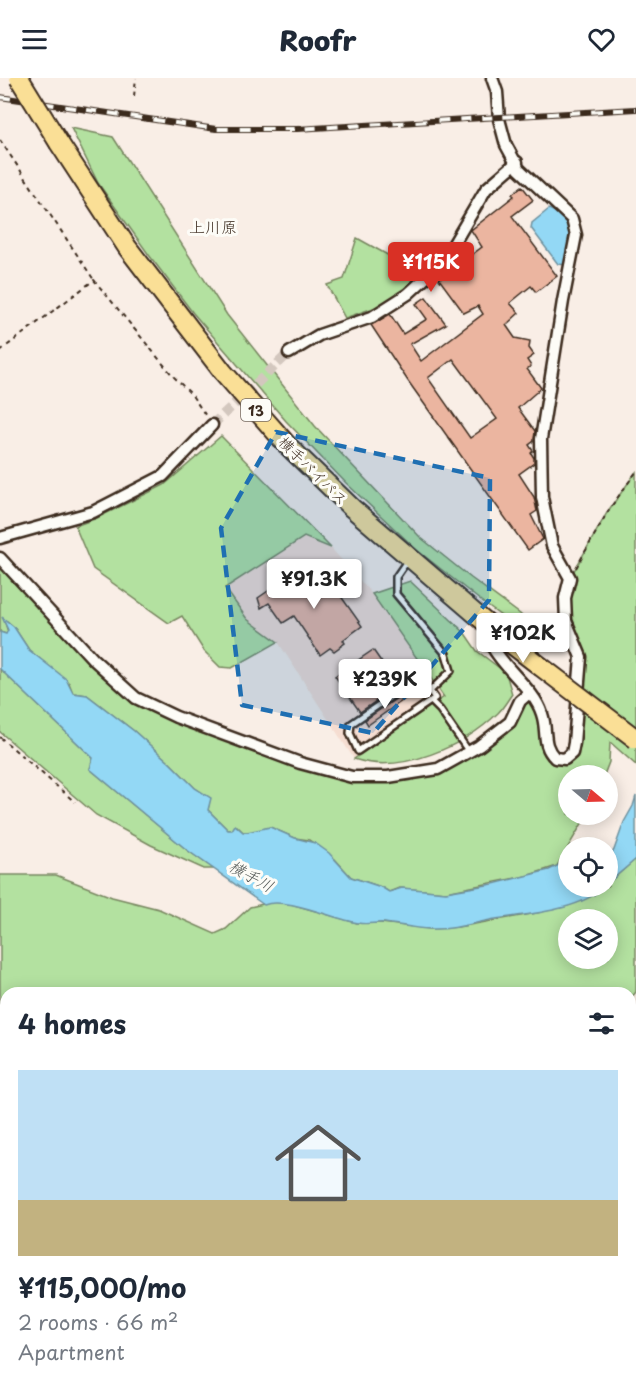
<!DOCTYPE html>
<html lang="en">
<head>
<meta charset="utf-8">
<style>
  body { margin:0; font-family:"Playpen Sans","Klee One",sans-serif; background:#f2f2f3; color:#1f2937; height:100vh; display:flex; flex-direction:column; font-size:22px; white-space:nowrap }
  * { box-sizing:border-box; margin:0 }
  p { font-size:20px; color:#747a83 }
  .icon { flex:none; width:33px; height:33px; fill:none; stroke:currentColor; stroke-width:2; stroke-linecap:round; stroke-linejoin:round }
  .map { position:relative; flex:1; overflow:hidden }
  .details { position:absolute; left:0px; top:909px; width:636px; height:402px; display:flex; flex-direction:column; background:#fff; border-radius:18px 18px 0 0; box-shadow:0 3px 15px #0003 }
  .details>* { flex:none }
  .needle { width:39px; rotate:109deg }
  .tools { position:absolute; left:558px; top:687px; display:grid; gap:12px }
  .tools a { display:grid; place-items:center; width:60px; height:60px; border-radius:50%; background:#fff; box-shadow:0 3px 15px #0003; font-size:30px }
  .price { position:absolute; translate:-50% -51px; padding:0 14px; border-radius:6px; background:#fff; color:#222; font-size:20px; line-height:39px; filter:drop-shadow(0 2px 3px #0008) }
  .price::after { content:''; position:absolute; left:50%; top:36px; width:18px; height:14px; margin-left:-9px; background:inherit; clip-path:polygon(0 0,100% 0,50% 100%) }
  .price.active { background:#d93025; color:#fff }
  ul { padding:0; list-style:none }
  li { display:grid; align-content:center; gap:12px; height:318px; padding:0 18px }
  li+li { border-top:2px solid #e0e1e3 }
  li span { display:grid; place-items:center; height:186px; border-radius:0px; color:#555 }
  li>.icon { margin-inline-start:auto }
  span .icon { width:108px; height:108px; fill:#fffc; stroke-width:1 }
  li b { font-size:26px }
  h2 { display:flex; justify-content:space-between; align-items:center; height:72px; padding:0 18px; font-size:26px }
  header { display:flex; justify-content:space-between; align-items:center; height:78px; padding:0 18px; background:#fff; font-size:27px; font-weight:800 }
  .map>svg:first-child { display:block }
  .built { fill:#f5ddd1 }
  .green { fill:#b3e1a0; stroke:#77865f; stroke-width:1.5; fill-rule:evenodd }
  .water { fill:#93d8f5; stroke:#70929f; stroke-width:1.5 }
  .lines { fill:none; stroke-linecap:round; stroke-linejoin:round }
  .river { stroke:#93d8f5; stroke-width:22 }
  .building { fill:#ebb5a0; stroke:#3b2a1e; stroke-width:1.5; fill-rule:evenodd }
  .minor-tunnel { stroke:#d3c7be; stroke-width:10; stroke-dasharray:10 5; stroke-linecap:butt }
  .service-casing { stroke:#3b2a1e; stroke-width:10 }
  .minor-casing { stroke:#3b2a1e; stroke-width:15 }
  .trunk-casing { stroke:#3b2a1e; stroke-width:22 }
  .path { stroke:#3b2a1e; stroke-width:2; stroke-dasharray:4.5 4.5; stroke-linecap:butt }
  .service { stroke:#fdfcf7; stroke-width:5 }
  .minor { stroke:#fdfcf7; stroke-width:10 }
  .trunk { stroke:#fadf96; stroke-width:18 }
  .rail-casing { stroke:#3b2a1e; stroke-width:6 }
  .rail { stroke:#fdfcf7; stroke-width:4; stroke-dasharray:11; stroke-linecap:butt }
  .trunk-bridge-casing { stroke:#3b2a1e; stroke-width:22; stroke-linecap:butt }
  .trunk-bridge { stroke:#fadf96; stroke-width:18 }
  .marked { fill:#1f6fb2; fill-opacity:0.2; stroke:#1f6fb2; stroke-width:4.5; stroke-dasharray:12 8; stroke-linejoin:round }
  .labels { text-anchor:middle; dominant-baseline:central; stroke-width:6; stroke-linejoin:round; paint-order:stroke }
  .shield { fill:#fdfcf7; stroke:#75695f; stroke-width:1.5 }
  .shield-label { font-size:14px; font-weight:bold; fill:#3b2a1e }
  .street-label { font-size:15px; fill:#3b2a1e; stroke:#fdfcf7 }
  .neighbourhood-label { font-size:16px; fill:#3b2a1e; stroke:#fdfcf7 }
  .water-label { font-size:16px; font-style:italic; fill:#515654; stroke:#fdfcf7 }
</style>
</head>
<body>
<header><svg class="icon" aria-label="menu" viewBox="0 0 24 24"><path d="M4 6h16M4 12h16M4 18h16"/></svg>Roofr<svg class="icon" aria-label="heart" viewBox="0 0 24 24"><path d="M12 20l-8-8c-3-5 5-10 8-4 3-6 11-1 8 4z"/></svg></header>
<div class="map">
<svg width="636" height="1311" viewBox="0 0 636 1311">
  <rect width="100%" height="100%" fill="#f9eee6"/>
  <filter id="ink" filterUnits="userSpaceOnUse"><feTurbulence type="fractalNoise" baseFrequency=".0167" numOctaves="2"/><feDisplacementMap in="SourceGraphic" scale="12" xChannelSelector="R" yChannelSelector="G"/><feConvolveMatrix kernelMatrix="1 2 1 2 8 2 1 2 1" color-interpolation-filters="sRGB"/></filter>
  <g filter="url(#ink)">
    <polygon class="built" points="304,459 331,470 372,516 444,619 354,681 278,564 247,541 224,510"/>
    <g class="green">
      <polygon points="71,50 113,59 227,237 315,348 420,459 471,500 520,536 541,558 541,567 486,527 417,472 346,405 286,343 193,235 149,177 98,105"/>
      <polygon points="357,160 393,180 411,168 437,181 424,199 382,227 345,240 327,207 344,201"/>
      <polygon points="221,358 331,470 304,459 225,510 247,541 278,564 232,590 220,589 204,573 182,538 169,545 93,491 75,448 97,440 164,407"/>
      <polygon points="636,394 636,687 610,664 609,684 604,697 568,698 568,736 587,737 557,788 526,798 446,814 399,810 389,814 381,809 351,799 335,781 309,762 295,760 270,749 252,754 243,754 237,748 232,752 228,752 208,732 210,720 195,710 170,685 134,653 87,617 73,615 69,605 29,572 14,549 7,543 5,545 8,554 6,556 0,554 0,480 136,620 352,699 438,691 510,644 529,615 555,680 572,675 581,579 566,543 570,500 608,433"/>
      <path d="M 410,503 L 464,554 L 477,573 L 506,595 L 512,616 C 507,623 503,630 498,635 C 464,668 401,697 354,681 L 444,619 L 372,516 Z"/>
      <polygon points="0,591 93,680 90,691 187,772 214,791 204,791 151,767 96,737 0,654"/>
      <path d="M 636,781 L 636,914 L 630,921 L 630,915 L 6,915 L 6,975 L 0,969 L 0,797 L 56,797 L 112,819 L 159,831 L 215,856 L 226,851 L 250,829 L 272,824 L 291,826 L 357,845 L 381,845 L 431,851 L 458,849 L 537,835 L 567,828 L 591,818 L 604,809 L 608,808 L 608,805 ZM 568,842 L 608,842 L 608,880 L 568,880 Z"/>
    </g>
    <g class="water">
      <path d="M 549,131 C 575,142 571,164 566,187 L 558,186 L 531,150 L 532,145 Z"/>
      <path d="M 2,539 L 14,549 L 29,572 L 66,601 L 73,615 L 87,617 L 134,653 L 170,685 L 195,710 L 211,720 L 208,732 L 228,752 L 232,752 L 235,747 L 243,754 L 247,754 L 270,749 L 295,760 L 315,765 L 329,775 L 351,799 L 381,809 L 389,814 L 402,810 L 446,814 L 493,806 L 549,792 L 567,783 L 568,808 L 604,809 C 578,834 525,836 490,842 C 471,846 451,852 431,851 C 416,851 400,847 385,845 C 376,844 367,847 358,845 C 333,841 285,818 264,827 L 187,772 L 90,691 L 93,680 L 0,591 L 0,554 L 6,556 L 8,552 Z"/>
      <polygon points="636,718 636,781 608,805 608,782 614,772 624,744 633,728"/>
    </g>
    <g class="lines">
      <g class="river">
        <polyline points="0,1022 6,1037"/>
        <polyline points="38,1311 41,1305"/>
      </g>
    </g>
    <g class="building">
      <path d="M 522,108 L 533,122 L 512,138 L 557,198 L 536,214 L 531,208 L 510,225 L 519,235 L 506,247 L 515,260 L 530,263 L 529,270 L 534,277 L 527,282 L 531,288 L 527,291 L 541,310 L 518,330 L 535,353 L 534,363 L 529,367 L 533,373 L 531,375 L 534,380 L 534,385 L 519,396 L 534,419 L 537,433 L 531,437 L 543,461 L 528,472 L 408,303 L 371,247 L 390,236 L 403,256 L 427,241 L 416,226 L 426,219 L 446,246 L 410,266 L 421,283 L 483,236 L 478,228 L 464,235 L 439,201 L 482,169 L 471,152 L 514,118 L 512,116 ZM 453,281 L 497,341 L 470,360 L 428,300 Z"/>
      <polygon points="321,490 362,548 343,562 345,565 334,573 330,570 320,577 294,538 283,545 269,525 261,530 258,520 287,500 293,509"/>
      <polygon points="373,572 398,608 360,634 335,598"/>
      <polygon points="403,616 406,620 368,647 365,642"/>
    </g>
    <g class="lines">
      <polyline class="minor-tunnel" points="212,347 289,275"/>
      <g class="service-casing">
        <g id="service">
          <polyline points="407,483 396,499 396,516 446,576 451,593 430,613 435,620 358,673 350,655 351,646 418,600 430,613"/>
          <polyline points="431,623 440,632 469,674"/>
        </g>
      </g>
      <g class="minor-casing">
        <g id="minor">
          <path d="M 492,0 L 497,14 L 499,41 L 506,67 L 519,91 L 572,141 L 576,157 L 563,223 L 541,361 L 542,419 L 552,468 L 570,500 L 565,520 L 566,543 L 581,579 L 574,665 L 572,675 L 565,681 L 555,680 C 541,666 548,653 542,636 C 534,611 505,592 492,568 L 500,557"/>
          <polyline points="289,275 319,257 372,239 408,216 443,184 486,111 517,84"/>
          <polyline points="0,460 93,434 163,398 212,347"/>
          <polyline points="0,480 93,581 136,620 176,639 300,685 352,699 388,699 438,691 479,668 510,644 520,623 529,615"/>
          <polyline points="630,1081 636,1082"/>
          <polyline points="630,1171 636,1176"/>
          <polyline points="0,1280 6,1281"/>
          <polyline points="356,1305 363,1311"/>
          <polyline points="483,1305 536,1311"/>
          <polyline points="320,1311 323,1305"/>
          <polyline points="604,1311 605,1305"/>
        </g>
      </g>
      <g class="trunk-casing">
        <polyline id="trunk" points="59,65 127,169 223,294 288,368 352,430 500,557 540,588"/>
      </g>
      <g class="path">
        <polyline points="134,18 136,0"/>
        <polyline points="0,62 94,202"/>
        <polyline points="0,273 94,202 173,298 191,316 206,338"/>
        <polyline points="576,490 608,433 636,394"/>
        <polyline points="0,659 75,724"/>
        <polyline points="0,976 6,984"/>
      </g>
      <use href="#service" class="service"/>
      <use href="#minor" class="minor"/>
      <use href="#trunk" class="trunk"/>
      <g class="rail-casing">
        <polyline id="rail" points="0,19 216,51 297,51 636,31"/>
      </g>
      <use href="#rail" class="rail"/>
      <g class="trunk-bridge-casing">
        <g id="trunk-bridge">
          <polyline points="19,0 59,65"/>
          <polyline points="540,588 636,661"/>
        </g>
      </g>
      <use href="#trunk-bridge" class="trunk-bridge"/>
    </g>
  </g>
  <path class="marked" d="M 276,354 L 490,400 L 489,522 L 373,655 L 242,627 L 221,450 Z"/>
  <g class="labels">
    <rect class="shield" x="241" y="321" width="30" height="22" rx="4.5"/>
    <g class="shield-label">
      <text x="256" y="332">13</text>
    </g>
    <g class="street-label">
      <text transform="translate(314 392) rotate(45)">横手バイパス</text>
    </g>
    <g class="neighbourhood-label">
      <text x="213" y="148">上川原</text>
    </g>
    <g class="water-label">
      <text transform="translate(252 797) rotate(29)">横手川</text>
    </g>
  </g>
</svg>
<div class="tools">
<a><svg class="needle" viewBox="-14 -14 28 28"><path d="M0-13l5 13h-10z" fill="#e53935"/><path d="M0 13l5-13h-10z" fill="#747a83"/></svg></a>
<a><svg class="icon" aria-label="locate" viewBox="0 0 24 24"><circle cx="12" cy="12" r="6"/><path d="M12 2v4M12 18v4M2 12h4M18 12h4"/></svg></a>
<a><svg class="icon" aria-label="layers" viewBox="0 0 24 24"><path d="M12 4l9 5-9 5-9-5zM3 14l9 5 9-5"/></svg></a>
</div>
<b class="price active" style="left:431px;top:215px">¥115K</b>
<b class="price" style="left:314px;top:532px">¥91.3K</b>
<b class="price" style="left:523px;top:586px">¥102K</b>
<b class="price" style="left:385px;top:632px">¥239K</b>
<section class="details">
<h2>4 homes<svg class="icon" aria-label="filters" viewBox="0 0 24 24"><path d="M4 7h16M4 17h16"/><circle cx="9" cy="7" r="2"/><circle cx="15" cy="17" r="2"/></svg></h2>
<ul>
<li><span style="background:linear-gradient(#bfe0f5 70%,#c2b280 0)"><svg class="icon" aria-label="home" viewBox="0 0 24 24"><path d="M3 11l9-7 9 7M6 9v11h12V9"/></svg></span><div><b>¥115,000/mo</b><p>2 rooms · 66 m²</p><p>Apartment</p></div></li>
</ul>
</section>
</div>
</body>
</html>
